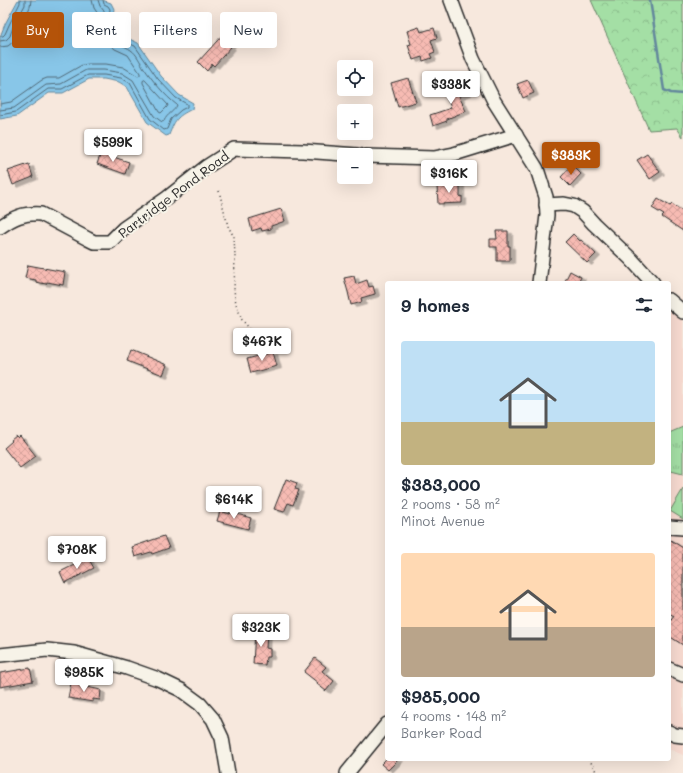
<!DOCTYPE html>
<html lang="en">
<head>
<meta charset="utf-8">
<style>
  body { margin:0; font-family:Mali,sans-serif; background:#f2f2f3; color:#1f2937; height:100vh; display:flex; flex-direction:column; font-size:15px; white-space:nowrap }
  * { box-sizing:border-box; margin:0 }
  p { font-size:13px; color:#747a83 }
  .icon { flex:none; width:22px; height:22px; fill:none; stroke:currentColor; stroke-width:2; stroke-linecap:round; stroke-linejoin:round }
  .map { position:relative; flex:1; overflow:hidden }
  .drawer { position:absolute; left:385px; top:281px; width:286px; height:480px; display:flex; flex-direction:column; background:#fff; border-radius:4px; box-shadow:0 4px 16px #0002 }
  .drawer>* { flex:none }
  .banner { position:absolute; left:12px; top:12px; width:313px; height:36px; display:flex; gap:8px }
  .buttons { position:absolute; left:337px; top:60px; display:grid; gap:8px }
  .buttons a { display:grid; place-items:center; width:36px; height:36px; border-radius:4px; background:#fff; box-shadow:0 4px 16px #0002; font-size:20px }
  .price { position:absolute; translate:-50% -34px; padding:0 9px; border-radius:4px; background:#fff; color:#222; font-size:13px; line-height:26px; filter:drop-shadow(0 1px 2px #0008) }
  .price::after { content:''; position:absolute; left:50%; top:24px; width:12px; height:9px; margin-left:-6px; background:inherit; clip-path:polygon(0 0,100% 0,50% 100%) }
  .price.selected { background:#b45309; color:#fff }
  ul { padding:0; list-style:none }
  li { display:grid; align-content:center; gap:8px; height:212px; padding:0 16px }
  li span { display:grid; place-items:center; height:124px; border-radius:4px; color:#555 }
  li>.icon { margin-inline-start:auto }
  span .icon { width:72px; height:72px; fill:#fffc; stroke-width:1 }
  li b { font-size:17px }
  h2 { display:flex; justify-content:space-between; align-items:center; height:48px; padding:0 16px; font-size:17px }
  .tag { padding:0 14px; border-radius:4px; background:#fff; box-shadow:0 4px 16px #0002; font-size:14px; line-height:36px }
  .tag.selected { background:#b45309; color:#fff }
  .map>svg:first-child { display:block }
  .built { fill:#f7dad0 }
  .forest { fill:url(#forest-crowns); stroke:#688568 }
  .park { fill:url(#park-tufts); stroke:#688568 }
  .garden { fill:#a4dfa5; stroke:#688568 }
  .water { fill:#88c6e8; stroke:#63889c }
  .lines { fill:none; stroke-linecap:round; stroke-linejoin:round }
  .shore { stroke:#506977; stroke-width:1 }
  .stream { stroke:#63889c; stroke-width:2.5 }
  .building { fill:url(#building-cross-hatch); stroke:#2b2b2b; filter:url(#shadow) }
  .minor-casing { stroke:#2b2b2b; stroke-width:16 }
  .path { stroke:#2b2b2b; stroke-width:1.5; stroke-dasharray:1 3; stroke-linecap:butt }
  .minor { stroke:#f7f3e8; stroke-width:13 }
  .labels { text-anchor:middle; dominant-baseline:central; stroke-width:4; stroke-linejoin:round; paint-order:stroke }
  .street-label { font-size:13px; fill:#2b2b2b; stroke:#f7f3e8 }
</style>
</head>
<body>
<div class="map">
<svg width="683" height="773" viewBox="0 0 683 773">
  <defs>
    <pattern id="forest-crowns" width="20" height="18" patternUnits="userSpaceOnUse"><rect width="20" height="18" fill="#a4dfa5"/><path d="M2 6a3 3 0 1 1 6 0M12 15a3 3 0 1 1 6 0" fill="none" stroke="#8dc08e"/></pattern>
    <pattern id="park-tufts" width="24" height="20" patternUnits="userSpaceOnUse"><rect width="24" height="20" fill="#a4dfa5"/><path d="M3 7l-1-3M5 7V3M7 7l1-3M15 17l-1-3M17 17v-4M19 17l1-3" fill="none" stroke="#8dc08e"/></pattern>
    <pattern id="building-cross-hatch" width="8" height="8" patternUnits="userSpaceOnUse"><rect width="8" height="8" fill="#f7bbb3"/><path d="M0 0l8 8M0 8l8-8" fill="none" stroke="#d4a19a"/></pattern>
    <filter id="shadow"><feDropShadow dx="4.5" dy="2.5" stdDeviation="0" flood-color="#0004"/></filter>
  </defs>
  <rect width="100%" height="100%" fill="#f7e8dd"/>
  <filter id="ink" filterUnits="userSpaceOnUse"><feTurbulence type="fractalNoise" baseFrequency=".025" numOctaves="2"/><feDisplacementMap in="SourceGraphic" scale="8" xChannelSelector="R" yChannelSelector="G"/><feConvolveMatrix kernelMatrix="1 2 1 2 8 2 1 2 1" color-interpolation-filters="sRGB"/></filter>
  <g filter="url(#ink)">
    <polygon class="built" points="669,307 683,320 683,755 669,749"/>
    <polygon class="forest" points="591,0 683,0 683,137 677,128 649,130"/>
    <polygon class="park" points="683,427 683,474 671,471 669,466 669,433"/>
    <polygon class="garden" points="683,489 683,519 670,511"/>
    <path class="water" d="M 18,0 L 103,0 L 105,1 L 111,3 L 114,9 L 113,18 L 115,31 L 123,36 L 138,43 L 161,76 L 179,95 L 193,103 L 192,109 C 176,117 175,120 169,135 L 166,136 L 147,122 L 127,87 L 119,82 L 104,79 L 89,79 L 63,93 L 49,93 L 17,116 L 0,119 L 0,37 L 5,24 Z"/>
    <g class="lines">
      <g class="shore">
        <polyline points="0,36 3,36 5,34 9,25 20,3 20,0"/>
        <polyline points="0,41 6,40 10,36 13,27 25,5 25,0"/>
        <polyline points="0,47 8,46 14,41 30,7 31,0"/>
        <polygon points="145,80 168,105 167,107 161,113 159,112 143,83 143,81"/>
        <polyline points="0,104 11,102 42,80 47,78 59,78 82,65 88,64 106,64 123,67 138,76 140,75 140,73 128,55 115,49 103,39 100,33 98,20 98,14 94,8 92,0"/>
        <path d="M 0,110 L 14,108 L 46,85 L 61,84 L 86,70 L 104,70 L 122,73 L 133,80 L 154,116 L 162,122 L 164,121 C 167,114 175,111 177,105 C 164,95 153,81 144,68 C 140,62 137,54 131,50 C 124,45 113,44 108,35 C 103,29 104,18 104,11 L 100,6 L 98,0"/>
        <polyline points="0,115 16,112 48,89 62,89 88,75 104,75 121,78 130,83 150,119 164,130 167,129 171,119 181,110 187,107 187,104 176,98 158,79 135,46 121,40 112,33 109,19 110,9 108,6 104,4 103,0"/>
      </g>
      <polyline class="stream" points="650,0 664,90 671,93 683,94"/>
    </g>
    <g class="building">
      <polygon points="419,27 421,32 434,28 437,38 431,40 435,52 430,54 432,58 423,61 422,57 413,60 408,45 411,44 407,31"/>
      <polygon points="226,31 235,40 229,46 231,47 214,66 212,64 207,71 198,62"/>
      <polygon points="408,78 416,102 398,107 391,83"/>
      <polygon points="528,80 534,93 523,98 517,84"/>
      <polygon points="462,83 467,93 459,96 466,111 447,119 447,121 433,126 430,115 451,108 444,91"/>
      <polygon points="101,153 129,162 125,174 97,164"/>
      <polygon points="647,154 660,172 650,179 637,160"/>
      <polygon points="29,164 33,177 13,185 8,171"/>
      <polygon points="572,165 581,174 570,186 561,177"/>
      <polygon points="450,183 460,183 460,197 462,196 462,203 438,204 437,186 450,185"/>
      <polygon points="658,199 670,206 672,204 683,212 683,231 662,217 664,215 652,208"/>
      <polygon points="281,209 285,221 271,226 271,229 262,231 261,228 252,231 249,219"/>
      <polygon points="496,231 508,231 508,246 510,246 510,261 497,261 497,247 490,247 490,239 497,239"/>
      <polygon points="573,234 580,241 581,240 596,254 587,263 565,242"/>
      <polygon points="28,265 65,272 63,285 47,282 46,284 36,282 36,280 25,278"/>
      <polygon points="570,271 581,277 578,283 564,283"/>
      <polygon points="354,276 356,284 367,280 369,287 373,286 375,293 375,294 361,298 362,302 351,305 348,292 344,278"/>
      <polygon points="131,350 167,365 163,375 127,361"/>
      <polygon points="273,352 277,366 251,373 247,359"/>
      <polygon points="16,436 18,438 20,436 36,456 20,468 4,448 12,441 11,440"/>
      <polygon points="286,479 297,483 295,489 299,490 293,505 288,503 284,512 274,509"/>
      <polygon points="220,511 230,514 230,512 251,518 248,529 217,521"/>
      <polygon points="164,536 169,548 152,554 151,552 135,557 132,547"/>
      <polygon points="669,539 683,548 683,645 669,636 669,623 674,616 669,613"/>
      <polygon points="88,558 94,568 65,583 60,572"/>
      <polygon points="255,631 267,632 266,648 270,649 270,657 266,657 265,665 253,664"/>
      <polygon points="315,658 326,667 322,671 334,681 326,691 317,684 318,683 304,672"/>
      <polygon points="30,668 33,681 0,687 0,673"/>
      <polygon points="71,683 87,686 87,687 101,690 100,700 93,699 93,702 68,698"/>
      <polygon points="386,759 399,759 388,770 381,764"/>
    </g>
    <g class="lines">
      <g class="minor-casing">
        <g id="minor">
          <polyline points="451,0 473,59 494,101 537,169 546,197 547,215 539,283"/>
          <polyline points="366,156 434,158 454,154 516,135"/>
          <polyline points="546,205 564,204 574,206 583,212 594,224 631,259 653,283"/>
          <path d="M 0,227 C 14,217 23,213 41,214 L 88,239 L 94,242 L 110,242 L 124,228 L 167,198 L 206,167 L 234,149 L 303,151 L 358,155"/>
          <polyline points="669,300 683,312"/>
          <polyline points="669,527 683,528"/>
          <polyline points="0,655 47,650 74,653 127,668 158,679 181,690 200,704 213,719 222,738 228,773"/>
          <polyline points="669,669 683,675"/>
          <polyline points="669,732 675,735 683,736"/>
          <polyline points="347,773 387,724"/>
        </g>
      </g>
      <g class="path">
        <polyline points="219,191 228,226 234,237 235,256 234,290 236,304 242,320 256,336"/>
        <polyline points="589,759 597,773"/>
      </g>
      <use href="#minor" class="minor"/>
    </g>
  </g>
  <g class="labels">
    <g class="street-label">
      <text transform="translate(173 194) rotate(-37)">Partridge Pond Road</text>
    </g>
  </g>
</svg>
<div class="buttons">
<a><svg class="icon" aria-label="locate" viewBox="0 0 24 24"><circle cx="12" cy="12" r="6"/><path d="M12 2v4M12 18v4M2 12h4M18 12h4"/></svg></a>
<a>+</a>
<a>−</a>
</div>
<b class="price" style="left:451px;top:105px">$338K</b>
<b class="price" style="left:113px;top:163px">$599K</b>
<b class="price selected" style="left:571px;top:176px">$383K</b>
<b class="price" style="left:449px;top:194px">$316K</b>
<b class="price" style="left:262px;top:362px">$467K</b>
<b class="price" style="left:234px;top:520px">$614K</b>
<b class="price" style="left:77px;top:570px">$708K</b>
<b class="price" style="left:261px;top:648px">$323K</b>
<b class="price" style="left:84px;top:693px">$985K</b>
<div class="banner">
<a class="tag selected">Buy</a>
<a class="tag">Rent</a>
<a class="tag">Filters</a>
<a class="tag">New</a>
</div>
<section class="drawer">
<h2>9 homes<svg class="icon" aria-label="filters" viewBox="0 0 24 24"><path d="M4 7h16M4 17h16"/><circle cx="9" cy="7" r="2"/><circle cx="15" cy="17" r="2"/></svg></h2>
<ul>
<li><span style="background:linear-gradient(#bfe0f5 65%,#c2b280 0)"><svg class="icon" aria-label="home" viewBox="0 0 24 24"><path d="M3 11l9-7 9 7M6 9v11h12V9"/></svg></span><div><b>$383,000</b><p>2 rooms · 58 m²</p><p>Minot Avenue</p></div></li>
<li><span style="background:linear-gradient(#ffd9b3 60%,#b9a48a 0)"><svg class="icon" aria-label="home" viewBox="0 0 24 24"><path d="M3 11l9-7 9 7M6 9v11h12V9"/></svg></span><div><b>$985,000</b><p>4 rooms · 148 m²</p><p>Barker Road</p></div></li>
</ul>
</section>
</div>
</body>
</html>
